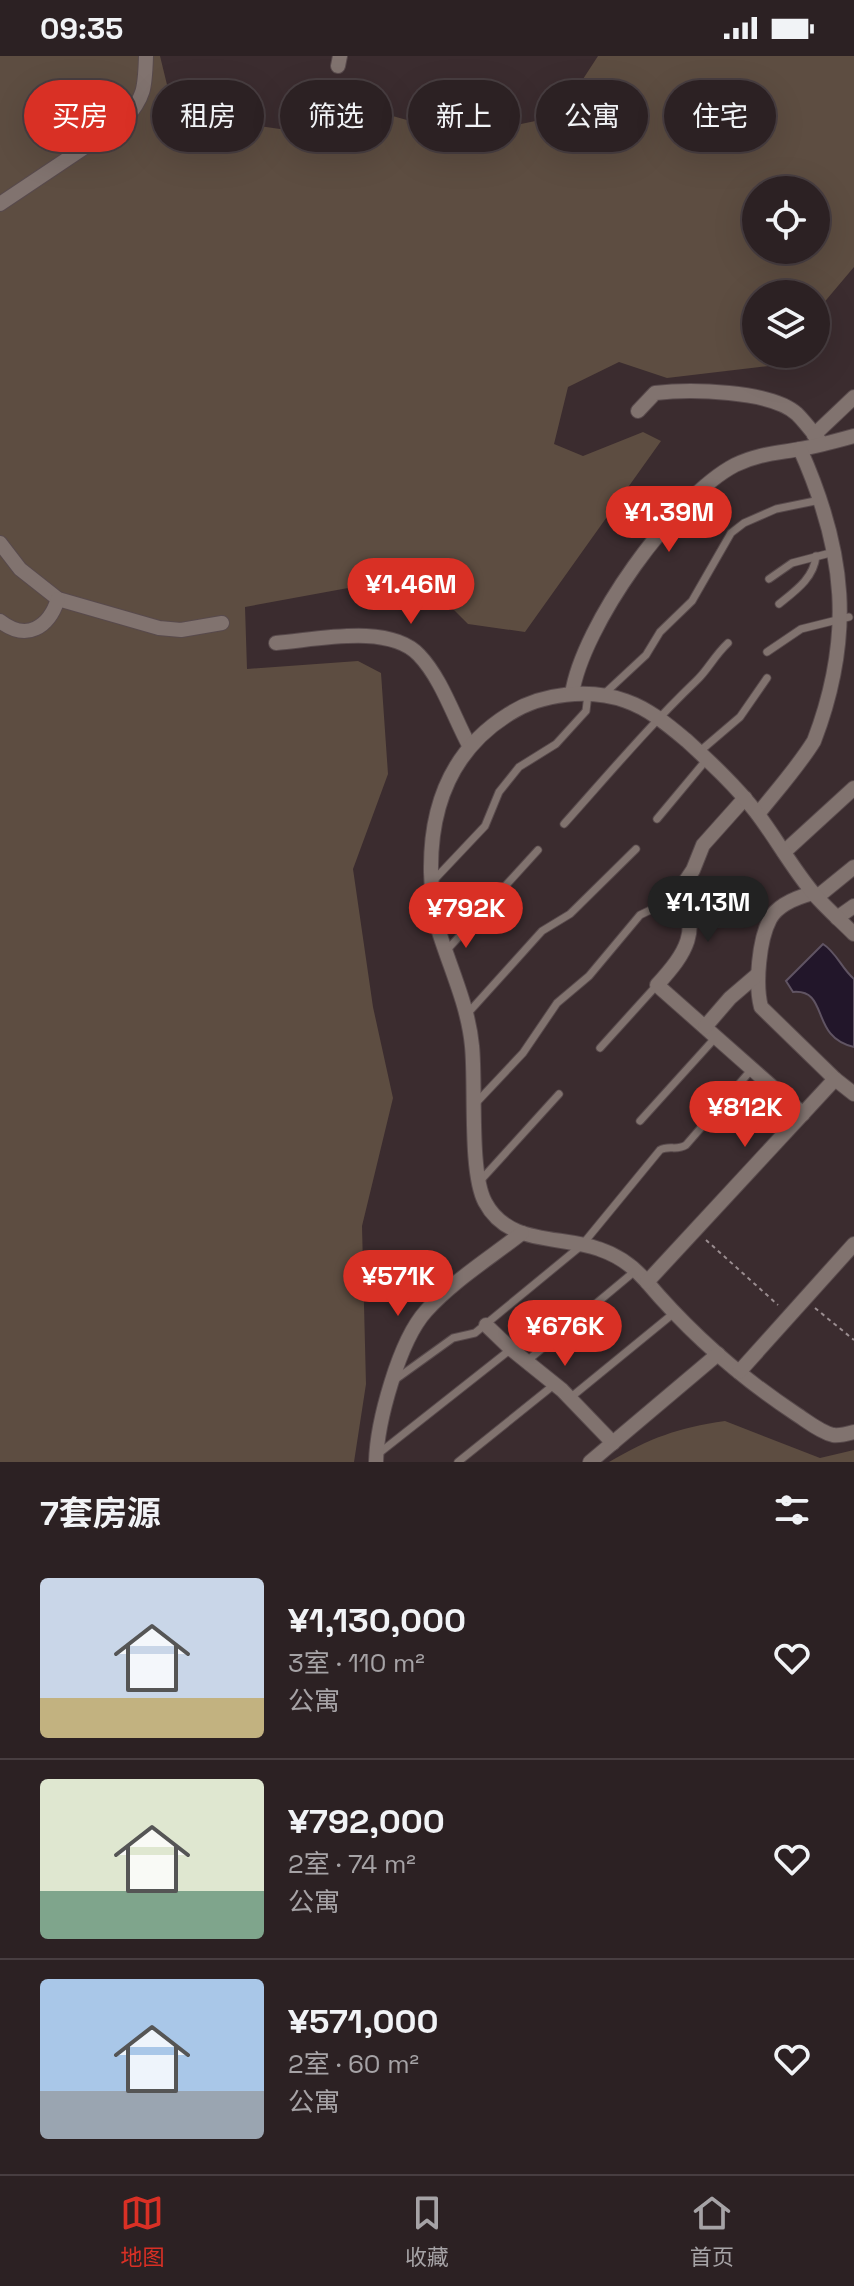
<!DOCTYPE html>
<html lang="zh">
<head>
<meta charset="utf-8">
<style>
  body { margin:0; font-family:"Space Grotesk","Noto Sans SC",sans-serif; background:#34292b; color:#f1f3f6; height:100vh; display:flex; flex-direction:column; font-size:30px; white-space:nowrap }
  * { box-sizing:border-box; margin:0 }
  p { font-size:26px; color:#a6a3a6 }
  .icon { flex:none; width:44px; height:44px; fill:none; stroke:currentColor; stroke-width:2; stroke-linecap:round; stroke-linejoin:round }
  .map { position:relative; height:1406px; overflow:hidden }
  .sheet { display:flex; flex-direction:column; background:#2c2123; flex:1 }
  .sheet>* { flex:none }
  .top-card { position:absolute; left:24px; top:24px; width:806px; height:72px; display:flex; gap:16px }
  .buttons { position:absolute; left:742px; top:120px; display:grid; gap:16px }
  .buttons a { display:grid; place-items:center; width:88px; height:88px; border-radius:50%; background:#2c2123; box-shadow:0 8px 32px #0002,0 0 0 2px #483e41; font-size:40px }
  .price { position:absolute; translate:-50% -68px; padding:0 18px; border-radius:28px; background:#d93025; color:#fff; font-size:26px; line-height:52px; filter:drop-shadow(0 2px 4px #0008) }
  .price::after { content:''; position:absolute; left:50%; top:48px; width:24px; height:18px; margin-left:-12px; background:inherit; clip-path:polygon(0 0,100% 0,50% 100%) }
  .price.selected { background:#222; color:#fff }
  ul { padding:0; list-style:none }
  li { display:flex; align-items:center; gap:24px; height:200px; padding:0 40px }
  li+li { border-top:2px solid #483e41 }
  li span { display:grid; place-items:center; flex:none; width:224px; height:160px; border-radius:8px; color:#555 }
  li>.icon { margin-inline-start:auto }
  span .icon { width:96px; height:96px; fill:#fffc; stroke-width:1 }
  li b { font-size:34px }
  h2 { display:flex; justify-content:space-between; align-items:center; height:96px; padding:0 40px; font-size:34px }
  .pill { padding:0 28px; border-radius:36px; background:#2c2123; box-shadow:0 8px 32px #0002,0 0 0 2px #483e41; font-size:28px; line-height:72px }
  .pill.selected { background:#d93025; color:#fff }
  .status { display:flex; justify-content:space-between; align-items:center; height:56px; padding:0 40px; background:#2c2123; direction:ltr }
  .status svg { height:22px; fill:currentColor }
  .menu { display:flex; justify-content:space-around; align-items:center; height:112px; border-top:2px solid #483e41; background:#2c2123; font-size:22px; color:#a6a3a6 }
  .menu a { display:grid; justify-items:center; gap:4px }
  .menu .selected { color:#d93025 }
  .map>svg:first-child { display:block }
  .green { fill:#5d4d41; fill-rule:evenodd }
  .water { fill:#22162a; stroke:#605463; stroke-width:2 }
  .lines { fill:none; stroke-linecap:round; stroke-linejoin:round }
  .lane-casing { stroke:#584a4c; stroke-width:9 }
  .street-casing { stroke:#584a4c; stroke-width:16 }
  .path { stroke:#9a8d90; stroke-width:2; stroke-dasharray:4 4; stroke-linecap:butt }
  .lane { stroke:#81736f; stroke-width:7 }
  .street { stroke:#81736f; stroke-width:14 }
</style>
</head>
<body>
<div class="status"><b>09:35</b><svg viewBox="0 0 49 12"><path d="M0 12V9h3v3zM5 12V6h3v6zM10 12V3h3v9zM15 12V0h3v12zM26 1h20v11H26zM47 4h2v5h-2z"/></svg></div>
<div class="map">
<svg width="854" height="1406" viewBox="0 0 854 1406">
  <rect width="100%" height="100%" fill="#3b2c2f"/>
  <g class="green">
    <path d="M 0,0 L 160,0 L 170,41 L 191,60 L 280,73 L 339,45 L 464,80 L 559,60 L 598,0 L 854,0 L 854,211 L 816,256 L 816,238 L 756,238 L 756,298 L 780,298 L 769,310 L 667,322 L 619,306 L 568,331 L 554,388 L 583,400 L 643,376 L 661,385 L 525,576 L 468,568 L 419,519 L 245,551 L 247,613 L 358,605 L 381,617 L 388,718 L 353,813 L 373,951 L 393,1042 L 362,1170 L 366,1328 L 354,1406 L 0,1406 ZM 756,134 L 816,134 L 816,194 L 756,194 Z"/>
    <path d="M 725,1365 L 820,1402 L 854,1394 L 854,1406 L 609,1406 C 650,1382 677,1372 725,1365 Z"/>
  </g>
  <path class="water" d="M 823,888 C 836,896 842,913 854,923 L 854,991 C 809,981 830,933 793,936 L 786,925 Z"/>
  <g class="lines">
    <g class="lane-casing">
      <g id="lane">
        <polyline points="769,523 792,507 834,496"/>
        <path d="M 779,548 C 795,535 814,522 816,500"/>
        <polyline points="767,596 801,573 849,561"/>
        <polyline points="603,639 646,599 660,576 692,545 731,477 744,467 776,453 820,444"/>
        <polyline points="699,696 740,661 767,622"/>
        <polyline points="657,763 707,703"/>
        <path d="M 564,768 C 607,720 649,670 696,625 C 708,614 714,600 728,587"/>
        <polyline points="433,825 485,770 499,736 519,711 556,688 586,655 588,638"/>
        <polyline points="446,895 538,794"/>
        <polyline points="468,957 542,875 570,858 636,793"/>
        <polyline points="600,992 657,929"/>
        <polyline points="475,1048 523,997 557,947 589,920 640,859 665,847 681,832"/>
        <polyline points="640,1065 716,981"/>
        <polyline points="480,1125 559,1038"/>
        <polyline points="527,1305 635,1215"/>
        <path d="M 396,1323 L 453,1282 L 475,1277 L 582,1189 L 660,1094 C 669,1089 677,1095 686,1089 L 752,1013"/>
        <polyline points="570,1342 674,1257"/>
        <polyline points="378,1398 511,1293"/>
        <polyline points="458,1406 555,1328"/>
      </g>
    </g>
    <g class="street-casing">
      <g id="street">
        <polyline points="338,10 340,0"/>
        <path d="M 0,148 L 124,65 C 145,41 145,31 146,0"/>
        <path d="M 638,355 L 655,337 C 689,333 771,334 797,358 C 806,367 814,378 822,388"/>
        <polyline points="814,379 854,341"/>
        <polyline points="0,487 20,513 58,543 159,572 181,574 222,567"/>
        <path d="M 0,565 C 27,586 49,571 58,543"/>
        <path d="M 276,587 C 316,584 389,567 419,599 C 442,623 454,662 470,691"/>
        <path d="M 572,638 C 582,570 674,441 735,409 C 757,398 778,397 800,393 C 818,390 836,385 854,380"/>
        <path d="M 745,742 L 703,789 L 693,814 L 681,832 C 700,876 687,896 657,929 L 803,1058"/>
        <path d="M 758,758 C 777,734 798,711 814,685 C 854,580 846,496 800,393"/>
        <polyline points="784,796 854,732"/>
        <path d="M 813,837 C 798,841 778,848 770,863 C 759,884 755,928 761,951 L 835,1023"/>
        <polyline points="817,841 854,811"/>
        <polyline points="837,862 854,850"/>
        <path d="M 854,878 C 841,865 826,852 814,838 C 792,812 776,782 756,756 C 735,729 711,707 686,684 C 668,669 649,653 626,645 C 590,632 541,637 509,658 C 451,694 430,750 431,816 C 432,833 432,850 436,866 C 448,908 468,947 472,990 C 476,1029 469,1116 485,1146 C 508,1190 560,1179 599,1193 C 617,1199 634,1211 646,1225 C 689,1276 740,1321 796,1358 C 807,1365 820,1376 833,1379 C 840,1380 847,1378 854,1376"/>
        <polyline points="705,971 730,942 758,918"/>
        <polyline points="647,1226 835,1023 854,1038"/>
        <polyline points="486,1269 511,1293 562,1334 613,1387"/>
        <polyline points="739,1316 854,1188"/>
        <path d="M 376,1406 C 377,1366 399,1285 426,1255 C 453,1225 490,1202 522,1177"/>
        <polyline points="590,1406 718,1298"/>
      </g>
    </g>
    <g class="path">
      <polyline points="706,1184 778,1249"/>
      <polyline points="815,1252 854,1284"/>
    </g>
    <use href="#lane" class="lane"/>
    <use href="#street" class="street"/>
  </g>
</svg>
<div class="buttons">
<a><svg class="icon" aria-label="locate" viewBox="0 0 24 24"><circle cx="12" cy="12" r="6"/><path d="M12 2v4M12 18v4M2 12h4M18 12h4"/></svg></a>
<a><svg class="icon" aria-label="layers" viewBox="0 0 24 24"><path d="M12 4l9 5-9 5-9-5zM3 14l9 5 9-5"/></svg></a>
</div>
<b class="price" style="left:669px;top:498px">¥1.39M</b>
<b class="price" style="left:411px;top:570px">¥1.46M</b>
<b class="price selected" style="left:708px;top:888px">¥1.13M</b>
<b class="price" style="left:466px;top:894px">¥792K</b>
<b class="price" style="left:745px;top:1093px">¥812K</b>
<b class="price" style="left:398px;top:1262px">¥571K</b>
<b class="price" style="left:565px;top:1312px">¥676K</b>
<div class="top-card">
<a class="pill selected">买房</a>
<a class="pill">租房</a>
<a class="pill">筛选</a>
<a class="pill">新上</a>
<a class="pill">公寓</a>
<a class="pill">住宅</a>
</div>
</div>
<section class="sheet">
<h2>7套房源<svg class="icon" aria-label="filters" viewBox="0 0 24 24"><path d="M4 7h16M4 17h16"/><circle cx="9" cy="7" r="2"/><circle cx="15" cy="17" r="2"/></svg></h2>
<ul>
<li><span style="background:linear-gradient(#c9d6e8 75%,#c2b280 0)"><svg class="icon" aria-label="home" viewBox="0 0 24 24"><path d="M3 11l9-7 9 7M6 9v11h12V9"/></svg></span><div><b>¥1,130,000</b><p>3室 · 110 m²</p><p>公寓</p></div><svg class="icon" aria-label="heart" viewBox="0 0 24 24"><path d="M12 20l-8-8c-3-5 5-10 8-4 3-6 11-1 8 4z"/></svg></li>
<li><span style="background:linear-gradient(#dfe7d0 70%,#7fa58c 0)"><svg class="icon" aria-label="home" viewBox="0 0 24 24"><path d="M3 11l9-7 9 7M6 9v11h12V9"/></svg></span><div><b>¥792,000</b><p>2室 · 74 m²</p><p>公寓</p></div><svg class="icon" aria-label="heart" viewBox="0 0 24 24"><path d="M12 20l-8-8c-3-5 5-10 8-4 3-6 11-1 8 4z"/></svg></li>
<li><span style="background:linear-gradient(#a9c7e8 70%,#9aa5b1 0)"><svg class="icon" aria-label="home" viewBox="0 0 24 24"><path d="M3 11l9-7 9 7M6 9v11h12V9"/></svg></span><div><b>¥571,000</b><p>2室 · 60 m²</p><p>公寓</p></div><svg class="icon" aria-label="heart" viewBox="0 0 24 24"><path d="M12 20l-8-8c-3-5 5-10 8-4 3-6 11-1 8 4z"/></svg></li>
</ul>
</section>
<nav class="menu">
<a class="selected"><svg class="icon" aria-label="map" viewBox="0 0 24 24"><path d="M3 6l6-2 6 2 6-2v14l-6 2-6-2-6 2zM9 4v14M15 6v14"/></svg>地图</a>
<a><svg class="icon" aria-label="saved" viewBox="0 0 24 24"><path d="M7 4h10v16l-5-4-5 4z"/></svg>收藏</a>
<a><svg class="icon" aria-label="home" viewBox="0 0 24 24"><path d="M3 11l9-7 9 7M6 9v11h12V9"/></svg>首页</a>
</nav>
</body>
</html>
